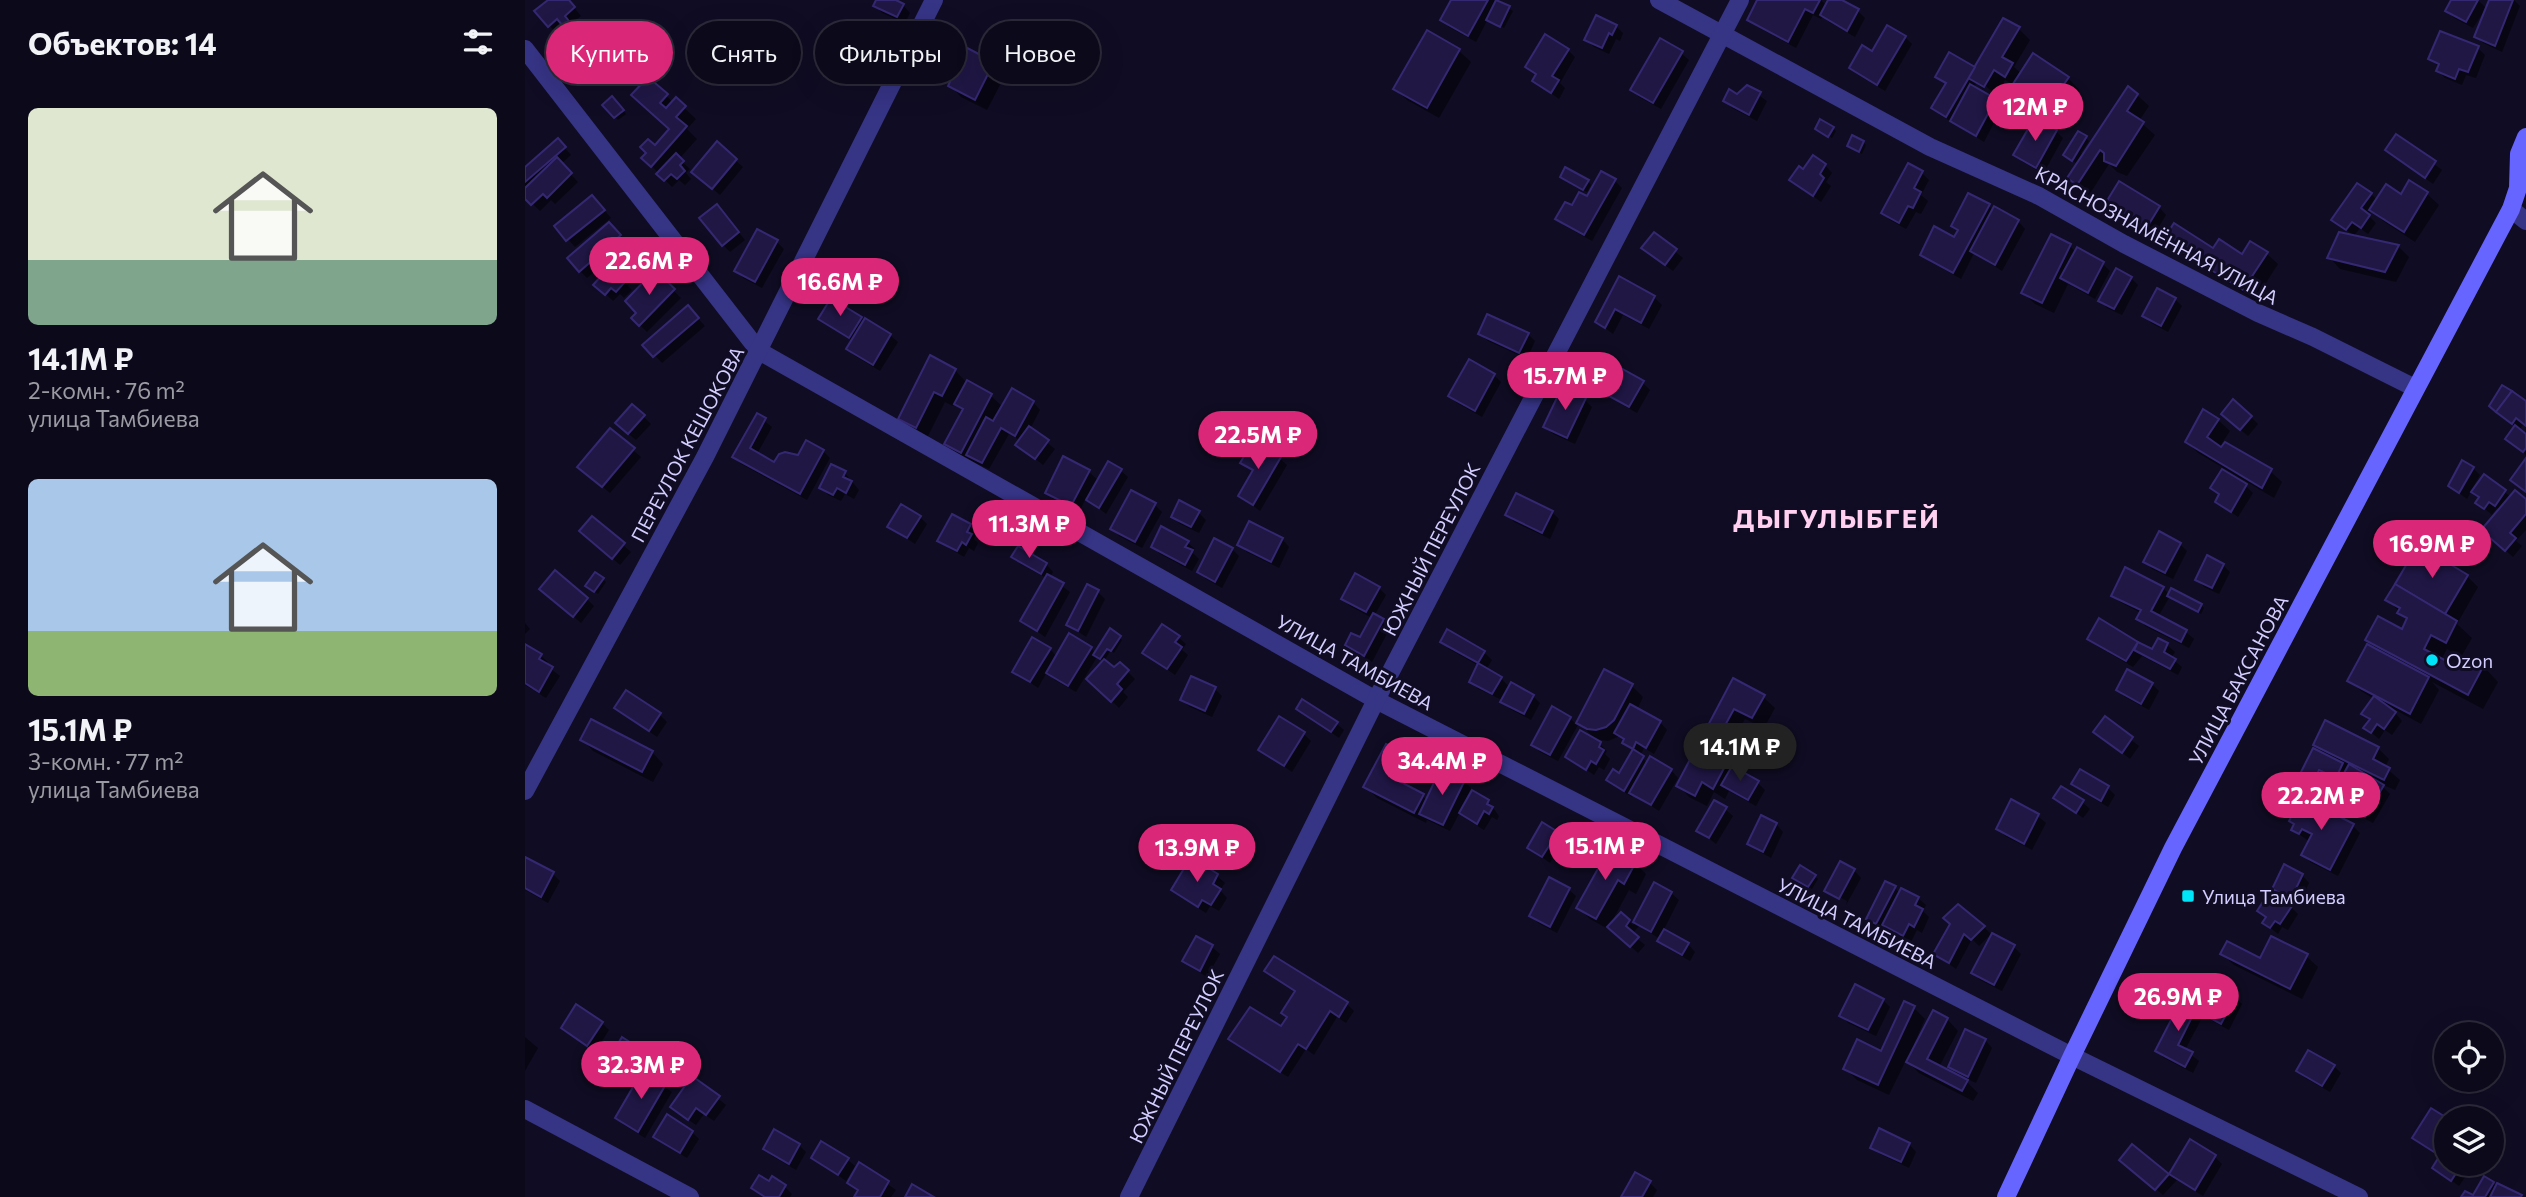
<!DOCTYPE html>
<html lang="ru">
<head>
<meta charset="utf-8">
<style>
  body { margin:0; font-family:Commissioner,sans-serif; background:#151223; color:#f1f3f6; height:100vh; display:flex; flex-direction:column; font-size:26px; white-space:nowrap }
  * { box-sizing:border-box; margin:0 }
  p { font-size:23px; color:#9a9aa2 }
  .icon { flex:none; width:38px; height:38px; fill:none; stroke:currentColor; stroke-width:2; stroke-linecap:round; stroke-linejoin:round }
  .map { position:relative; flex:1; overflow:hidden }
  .panel { display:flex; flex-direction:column; background:#0c091a; width:525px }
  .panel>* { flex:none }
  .guide { position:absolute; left:21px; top:21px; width:665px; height:63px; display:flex; gap:14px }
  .fabs { position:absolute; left:1909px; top:1022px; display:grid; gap:14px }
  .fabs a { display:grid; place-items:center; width:70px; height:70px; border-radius:50%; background:#0c091a; box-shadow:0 7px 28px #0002,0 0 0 2px #2c2a39; font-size:35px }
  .price { position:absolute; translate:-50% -60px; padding:0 16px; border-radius:24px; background:#db2777; color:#fff; font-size:23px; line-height:46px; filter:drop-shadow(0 2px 4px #0008) }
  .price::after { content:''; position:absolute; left:50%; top:42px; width:21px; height:16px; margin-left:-10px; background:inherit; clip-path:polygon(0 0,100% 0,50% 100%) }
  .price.active { background:#222; color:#fff }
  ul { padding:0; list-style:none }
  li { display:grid; align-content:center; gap:14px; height:371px; padding:0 28px }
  li span { display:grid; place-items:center; height:217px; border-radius:10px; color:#555 }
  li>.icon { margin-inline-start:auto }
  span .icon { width:126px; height:126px; fill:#fffc; stroke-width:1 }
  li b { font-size:30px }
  h2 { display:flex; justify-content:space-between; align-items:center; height:84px; padding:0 28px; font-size:30px }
  .chip { padding:0 24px; border-radius:32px; background:#0c091a; box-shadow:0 7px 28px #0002,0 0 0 2px #2c2a39; font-size:24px; line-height:63px }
  .chip.active { background:#db2777; color:#fff }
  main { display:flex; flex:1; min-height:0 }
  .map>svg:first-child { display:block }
  .shadow { fill:#0007 }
  .building { fill:#201745; stroke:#352872; stroke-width:2 }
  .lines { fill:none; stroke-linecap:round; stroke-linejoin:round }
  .street { stroke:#363485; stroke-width:18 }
  .secondary { stroke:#6765ff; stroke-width:18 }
  .poi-dot { fill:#00e4f9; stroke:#100c23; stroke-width:2.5 }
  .labels { text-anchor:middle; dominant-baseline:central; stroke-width:6; stroke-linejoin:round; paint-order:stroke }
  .street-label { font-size:19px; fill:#d3ceff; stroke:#100c23 }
  .poi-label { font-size:19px; fill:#d3ceff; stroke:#100c23; text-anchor:start }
  .district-label { font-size:26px; font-weight:bold; letter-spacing:2px; fill:#ffd0ef; stroke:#100c23 }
</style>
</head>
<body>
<main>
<section class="panel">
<h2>Объектов: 14<svg class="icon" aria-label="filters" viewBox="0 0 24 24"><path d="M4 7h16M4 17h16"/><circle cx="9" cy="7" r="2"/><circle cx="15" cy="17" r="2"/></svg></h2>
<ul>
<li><span style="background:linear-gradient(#dfe7d0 70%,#7fa58c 0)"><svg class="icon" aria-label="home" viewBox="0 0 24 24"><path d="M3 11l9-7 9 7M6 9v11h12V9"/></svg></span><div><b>14.1M ₽</b><p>2-комн. · 76 m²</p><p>улица Тамбиева</p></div></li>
<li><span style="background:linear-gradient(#a9c7e8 70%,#8fb573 0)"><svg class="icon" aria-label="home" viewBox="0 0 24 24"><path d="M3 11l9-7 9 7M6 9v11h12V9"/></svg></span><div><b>15.1M ₽</b><p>3-комн. · 77 m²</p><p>улица Тамбиева</p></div></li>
</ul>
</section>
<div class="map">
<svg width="2001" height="1197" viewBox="0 0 2001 1197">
  <rect width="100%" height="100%" fill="#100c23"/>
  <g class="shadow">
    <polygon points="26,0 43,0 56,16 46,24 50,29 46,32 40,26 34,31 53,54 48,59 29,36 32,34 12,11"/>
    <polygon points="353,0 367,0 378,5 385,13 380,23 357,13 350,5"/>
    <polygon points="928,0 969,0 988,11 979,28 963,19 951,42 924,27 917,20"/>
    <polygon points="1234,0 1296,0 1302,6 1305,0 1314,0 1333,11 1340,18 1330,37 1304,22 1298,16 1296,19 1288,15 1271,48 1231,26 1224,19"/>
    <polygon points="1928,0 1953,0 1961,8 1948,28 1929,18 1922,11"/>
    <polygon points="1966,0 1989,0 1995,6 1977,52 1958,43 1951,36"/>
    <polygon points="1091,26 1098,33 1095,41 1091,39 1084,54 1069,47 1061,40"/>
    <polygon points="1493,28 1505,40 1489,67 1497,74 1543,78 1554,90 1533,120 1500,98 1489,85 1480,80 1471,96 1454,79 1452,82 1461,91 1451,83 1449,88 1465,97 1465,95 1477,107 1459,142 1415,115 1408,108 1421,85 1412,76 1450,69"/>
    <polygon points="407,32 468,64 480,75 462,110 436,97 425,85 429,78 398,49"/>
    <polygon points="902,33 934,51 946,62 914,118 882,100 870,89"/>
    <polygon points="1380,37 1387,44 1360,91 1333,75 1326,68 1347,53"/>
    <polygon points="1953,48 1960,55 1951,78 1941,75 1937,85 1920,78 1913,71 1914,67 1905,59"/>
    <polygon points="1043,50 1050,57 1035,83 1040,88 1034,99 1009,81 1012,76 1002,67"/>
    <polygon points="1156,53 1164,60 1136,109 1114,97 1107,90"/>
    <polygon points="123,79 149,103 151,100 171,119 162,129 172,139 154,159 165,169 161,173 166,179 160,185 154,180 147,187 119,158 146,130"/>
    <polygon points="1222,87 1242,101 1232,121 1207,108 1200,100 1213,96"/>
    <polygon points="1612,95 1624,106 1614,121 1630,135 1602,176 1592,172 1584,164 1564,195 1544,178 1553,164 1543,158 1561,138 1564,141 1556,153 1559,155"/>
    <polygon points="87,98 101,114 93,120 79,105"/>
    <polygon points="1308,128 1311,131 1307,138 1295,132"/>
    <polygon points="1531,131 1538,138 1518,174 1498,162 1491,155"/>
    <polygon points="1872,136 1917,170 1908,184 1862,150"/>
    <polygon points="33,140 46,155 36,164 53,182 30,204 26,200 15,211 0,196 0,169"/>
    <polygon points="1338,142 1341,145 1337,154 1324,146"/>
    <polygon points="192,144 218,167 195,195 176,179"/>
    <polygon points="1300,165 1307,173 1301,182 1306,186 1296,202 1267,180 1279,172"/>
    <polygon points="1397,173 1404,180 1396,195 1403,201 1396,214 1391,212 1381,229 1365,220 1358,213"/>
    <polygon points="1040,180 1063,181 1066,185 1062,192"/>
    <polygon points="1090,181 1097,188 1067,241 1040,226 1032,219"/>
    <polygon points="1885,183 1902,194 1914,205 1890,242 1858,221 1847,210 1843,215 1851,223 1843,234 1835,228 1829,236 1808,219 1846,194 1852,200 1876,196"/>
    <polygon points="74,204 86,218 50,247 31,226"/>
    <polygon points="1582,204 1634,207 1641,215 1629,235 1589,211"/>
    <polygon points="1464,206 1469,211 1493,221 1500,229 1477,271 1449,253 1436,279 1404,261 1397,254 1430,239 1434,232 1428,225"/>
    <polygon points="199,214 220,240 205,252 198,245"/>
    <polygon points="91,231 102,243 62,278 55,271"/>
    <polygon points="1129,234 1158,258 1148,271 1126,255"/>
    <polygon points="1526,236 1545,246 1551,252 1578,264 1585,271 1570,299 1543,284 1529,313 1510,304 1498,293"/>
    <polygon points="1641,240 1718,256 1741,253 1753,264 1730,300 1652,251"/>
    <polygon points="252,242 259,249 237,288 218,278 211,270"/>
    <polygon points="1873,246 1884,257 1871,282 1815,269 1804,257"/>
    <polygon points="95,258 113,274 103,286 107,290 99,298 95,294 88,301 71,285"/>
    <polygon points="130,272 156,298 122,332 108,318 114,313"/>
    <polygon points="1606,278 1613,285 1597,315 1582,308 1575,300"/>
    <polygon points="1095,279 1129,297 1137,305 1124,329 1098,315 1088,334 1072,322"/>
    <polygon points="1650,299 1657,306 1643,332 1626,323 1619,316"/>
    <polygon points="170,315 180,326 137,363 120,345"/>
    <polygon points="336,318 365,335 373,342 355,371 330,356 323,349 328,341 303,326 296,319"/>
    <polygon points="955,334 1003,334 1010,341 1002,359 963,341"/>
    <polygon points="430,370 440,381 466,396 478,407 508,402 515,410 505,429 530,449 518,465 493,445 496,441 484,434 464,469 432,455 421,444 438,411 430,403 428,406 420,402 402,438 386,430 375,418"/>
    <polygon points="969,375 976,382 957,417 932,403 925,396"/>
    <polygon points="1118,383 1125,390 1112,413 1080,395 1073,388"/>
    <polygon points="1060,400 1067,407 1050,444 1028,434 1021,427"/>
    <polygon points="2001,403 2001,426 1999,424 1994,430 2001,436 2001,455 1990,446 1991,427 1966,405"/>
    <polygon points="1679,411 1693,420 1705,431 1697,443 1745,471 1757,482 1749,498 1673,453 1662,442"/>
    <polygon points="232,415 247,427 232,454 250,464 298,451 305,458 282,500 216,464 209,457"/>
    <polygon points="118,416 126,424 111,440 99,430"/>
    <polygon points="1726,417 1733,424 1723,436 1705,421"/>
    <polygon points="108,450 116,457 85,493 62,474"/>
    <polygon points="754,458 762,465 735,511 715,496 729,472 717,462"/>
    <polygon points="1948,468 1955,475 1948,487 1951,489 1959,476 1986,497 2001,501 2001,530 1991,541 1997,546 1988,557 1965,537 1975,510 1972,508 1967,515 1952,502 1955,498 1947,490 1942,499 1925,486"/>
    <polygon points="595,470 603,477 581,514 561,498 554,512 529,500 522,492 564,472 574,481"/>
    <polygon points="1697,471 1721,486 1728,493 1713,517 1692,502 1695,496 1687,488"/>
    <polygon points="320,473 334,490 329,499 320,494 316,501 303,495 296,487"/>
    <polygon points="629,504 637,512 617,548 594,536 587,528"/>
    <polygon points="1027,512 1034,519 1025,539 989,522 982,514"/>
    <polygon points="674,513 681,520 674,533 655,524 648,516"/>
    <polygon points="395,517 402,524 390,544 364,526"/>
    <polygon points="67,518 106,552 95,565 64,538"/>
    <polygon points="445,526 452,533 449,539 453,543 449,551 444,548 439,557 422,547 414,540"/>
    <polygon points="757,539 764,547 754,568 722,552 714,545"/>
    <polygon points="662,542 670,549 668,553 674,559 667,571 635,554 628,547"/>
    <polygon points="1655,544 1662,551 1648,579 1627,569 1620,561"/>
    <polygon points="707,549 714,556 697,588 681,579 674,572"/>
    <polygon points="489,556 521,564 528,572 525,577 545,592 520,637 498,621 521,578 496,564"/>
    <polygon points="1698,565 1705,572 1694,594 1679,587 1672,579"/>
    <polygon points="1942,576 1953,587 1932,624 1947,638 1936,657 1922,649 1916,660 1939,672 1958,666 1973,682 1958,709 1907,682 1914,690 1896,724 1865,707 1877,721 1867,735 1860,730 1854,739 1841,728 1846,721 1839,714 1849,699 1836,691 1824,680 1853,651 1842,640 1877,631 1883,621 1862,599"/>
    <polygon points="78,579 81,582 73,594 66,589"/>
    <polygon points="854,588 861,595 849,616 865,628 847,662 829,652 822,644 835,640 847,618 825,606 818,599"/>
    <polygon points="1638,588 1645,595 1676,605 1679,608 1676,614 1645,596 1633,617 1661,632 1669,639 1664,648 1620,626 1613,618 1616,613 1595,602 1588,595"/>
    <polygon points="573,592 580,599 561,637 544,625"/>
    <polygon points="24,596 62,599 69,606 56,623"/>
    <polygon points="1575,621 1627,652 1634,640 1642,645 1650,652 1646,658 1657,667 1653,675 1617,656 1608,667 1572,646 1564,639"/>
    <polygon points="0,623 5,629 0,634"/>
    <polygon points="923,631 959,652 967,660 961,670 976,678 985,688 1008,696 1015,703 1006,720 985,709 975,699 953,689 946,681 954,666 924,649 917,641"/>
    <polygon points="594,637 597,640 589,653 586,650 579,661 590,670 595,664 610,679 598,692 603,697 594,708 564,679 579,661 572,657 551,692 530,680 522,672 513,688 489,671 525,649 532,657 566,648 571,653"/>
    <polygon points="653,637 661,644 657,650 663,655 650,675 619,653"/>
    <polygon points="0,646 15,655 23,662 21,665 35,676 21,698 0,685"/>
    <polygon points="1080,671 1107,686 1118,697 1112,710 1135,722 1142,730 1129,754 1119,748 1115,756 1123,763 1146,770 1153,778 1134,811 1108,794 1107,797 1091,787 1083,780 1095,775 1109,751 1095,736 1083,741 1070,739 1054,723 1033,761 1015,752 1008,745 1045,718 1052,725"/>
    <polygon points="1209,681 1238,697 1250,708 1239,728 1220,719 1210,737 1226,751 1214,772 1233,783 1240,790 1231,806 1204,791 1200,799 1189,792 1182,806 1164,797 1153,785"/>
    <polygon points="1627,684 1634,691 1624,710 1600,697 1593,690"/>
    <polygon points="690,689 697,696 687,717 665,707 657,700"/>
    <polygon points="91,708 135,715 142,722 132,737"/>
    <polygon points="773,709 811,723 819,730 814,738"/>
    <polygon points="1580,719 1614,746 1605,759 1571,732"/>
    <polygon points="779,734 786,741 767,772 735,750"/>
    <polygon points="57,739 127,752 138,764 128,782 68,751"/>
    <polygon points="1075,744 1082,751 1080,754 1085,759 1079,770 1074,767 1069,775 1042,756"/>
    <polygon points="1790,744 1853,748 1864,759 1860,767 1875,780 1870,790 1854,783 1865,794 1848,823 1828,812 1821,805 1832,785 1822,776 1818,784 1802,776 1793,793 1781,787 1774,780 1801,756"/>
    <polygon points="861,746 879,756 891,767 881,786 903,800 939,781 946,788 942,797 963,801 974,816 972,820 967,817 959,830 943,820 935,812 925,831 902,820 901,823 852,798 840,786"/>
    <polygon points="1556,772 1583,788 1590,795 1583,807 1556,791 1549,784"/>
    <polygon points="1531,798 1557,802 1565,809 1558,818"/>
    <polygon points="1777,799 1828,826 1835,833 1813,876 1785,862 1778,854 1785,842 1768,830"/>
    <polygon points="1487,802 1513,816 1521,823 1507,850 1480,836 1473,828"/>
    <polygon points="1200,809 1208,816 1191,844 1174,830"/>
    <polygon points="1251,824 1258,832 1246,858 1231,850 1224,843"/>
    <polygon points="1032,833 1039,840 1025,863 1004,848"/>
    <polygon points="0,859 28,874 35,881 23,903 0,890"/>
    <polygon points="666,860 692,876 700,883 695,890 702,898 694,911 685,906 681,913 655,897 648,890"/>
    <polygon points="1110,863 1121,874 1111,894 1104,890 1086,923 1096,914 1108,925 1129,884 1146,893 1154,900 1138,931 1163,944 1170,952 1165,961 1142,948 1135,939 1114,926 1107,934 1120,945 1113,953 1084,927 1083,929 1065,919 1054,908"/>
    <polygon points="1329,870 1336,878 1321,905 1322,901 1307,893 1307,896 1301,890"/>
    <polygon points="1777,875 1784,883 1773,905 1756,896 1749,889"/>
    <polygon points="1289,876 1293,879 1287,889 1272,881"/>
    <polygon points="1369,887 1375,893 1393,898 1401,905 1398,911 1404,917 1397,933 1392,930 1386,942 1367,932 1360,926 1358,930 1350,926 1343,919"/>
    <polygon points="1043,889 1051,896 1032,933 1013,923 1006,916"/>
    <polygon points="1766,907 1773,914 1763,930 1757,927 1753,934 1739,923 1742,919 1734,911"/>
    <polygon points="1427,924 1459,927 1466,934 1454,946 1447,939 1431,969 1410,954"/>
    <polygon points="1467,935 1489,947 1496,954 1477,991 1455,980 1448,973"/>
    <polygon points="672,939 687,947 695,954 682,977 667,968 659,961"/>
    <polygon points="1697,954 1736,960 1781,956 1793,967 1777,999 1709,965"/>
    <polygon points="741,971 822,1004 829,1011 821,1023 812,1017 789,1055 781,1049 763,1077 713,1046 706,1039 757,1028 763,1018 771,992"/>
    <polygon points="1710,997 1717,1004 1704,1030 1678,1016 1660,1050 1674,1061 1668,1073 1639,1058 1632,1051 1660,998 1676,1006"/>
    <polygon points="1358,1000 1365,1007 1351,1036 1323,1023 1316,1015"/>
    <polygon points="1389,1008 1400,1019 1389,1044 1391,1045 1422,1019 1433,1031 1414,1067 1436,1078 1425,1067 1460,1040 1467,1048 1451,1083 1436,1076 1453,1093 1448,1101 1394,1073 1381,1060 1364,1095 1332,1080 1320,1068 1356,1053"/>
    <polygon points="77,1023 84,1030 70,1052 38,1028"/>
    <polygon points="0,1037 13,1048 0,1071"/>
    <polygon points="121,1054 128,1061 121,1074 147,1092 120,1138 99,1125 92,1118 114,1082 91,1069 84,1062"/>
    <polygon points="1809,1066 1816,1073 1805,1092 1780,1078 1773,1070"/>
    <polygon points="168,1078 201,1105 189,1121 179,1114 171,1125 155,1114"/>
    <polygon points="1922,1120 1922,1164 1938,1164 1945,1170 1934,1186 1910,1168 1916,1158 1889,1138"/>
    <polygon points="167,1132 174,1139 162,1158 138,1143 131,1136"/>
    <polygon points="1666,1142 1690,1157 1697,1164 1678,1196 1652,1180 1638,1195 1604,1167 1607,1146 1644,1176"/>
    <polygon points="1384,1144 1391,1152 1384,1168 1355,1154 1347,1147"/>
    <polygon points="274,1145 281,1152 271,1170 247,1156 240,1149"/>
    <polygon points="288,1157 322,1159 330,1166 321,1181"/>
    <polygon points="335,1165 371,1190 366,1197 332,1197 334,1192 324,1183"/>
    <polygon points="247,1179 260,1187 267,1194 265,1197 238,1197 228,1188 244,1184"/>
    <polygon points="1125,1183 1132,1190 1128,1197 1098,1197"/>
    <polygon points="1968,1183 1972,1187 1996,1197 1949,1197"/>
  </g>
  <g class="building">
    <polygon points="23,0 44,0 50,7 40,16 44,21 38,26 32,19 23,27 9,11"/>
    <polygon points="351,0 371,0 379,4 372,17 348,6"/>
    <polygon points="926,0 963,0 943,36 915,20"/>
    <polygon points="971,0 985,6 975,27 961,20"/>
    <polygon points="1232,0 1295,0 1288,13 1280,9 1263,42 1222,20"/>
    <polygon points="1303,0 1317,0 1334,9 1322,31 1295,15"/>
    <polygon points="1926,0 1953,0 1941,22 1920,11"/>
    <polygon points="1964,0 1988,0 1970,46 1949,37"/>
    <polygon points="1071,15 1092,25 1087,35 1084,33 1077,48 1059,40"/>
    <polygon points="1478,18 1495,27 1477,57 1488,63 1480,77 1469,70 1459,87 1443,78"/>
    <polygon points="1362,25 1381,36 1352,85 1324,68 1337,45 1347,51"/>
    <polygon points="34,29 51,50 44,57 26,36"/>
    <polygon points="406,29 469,62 450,100 423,86 429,73 411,64 414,59 396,49"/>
    <polygon points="902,30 935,49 902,108 868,89"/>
    <polygon points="1915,31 1954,46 1943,72 1934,69 1930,79 1911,71 1914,64 1903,59"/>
    <polygon points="1020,34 1044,49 1027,76 1034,80 1026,93 1007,81 1011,74 1000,67"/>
    <polygon points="1135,38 1158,51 1128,103 1105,90"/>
    <polygon points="1424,52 1450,67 1421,117 1406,108 1421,83 1410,77"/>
    <polygon points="1508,53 1544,77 1521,110 1486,87"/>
    <polygon points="123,77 143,94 135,103 141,108 151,97 161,106 151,117 162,126 126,167 116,158 121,153 115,147 123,139 130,145 144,129 106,95"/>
    <polygon points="1445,84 1471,99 1451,136 1425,121"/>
    <polygon points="1222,85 1236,92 1224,115 1198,101 1204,89 1212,94"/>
    <polygon points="1603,86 1613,94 1602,111 1619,122 1591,166 1579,161 1579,153 1575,150 1552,185 1542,178"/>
    <polygon points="87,96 99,110 89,118 77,105"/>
    <polygon points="1510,117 1532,130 1511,168 1488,155"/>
    <polygon points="1295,119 1309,127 1303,137 1290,129"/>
    <polygon points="1553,131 1562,136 1547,161 1538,155"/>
    <polygon points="1871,134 1911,161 1900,178 1860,150"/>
    <polygon points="1327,135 1339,141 1334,152 1322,146"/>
    <polygon points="33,138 41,147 0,182 0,167"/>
    <polygon points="192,141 212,159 187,189 166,172"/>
    <polygon points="151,153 159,161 155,165 160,171 152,179 146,174 139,181 131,174"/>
    <polygon points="1288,155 1301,164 1295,174 1299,178 1288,196 1264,180 1274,166 1278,169"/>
    <polygon points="32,157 47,173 22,198 18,194 6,205 0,199 0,188"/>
    <polygon points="1383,163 1398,171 1389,188 1396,192 1388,208 1383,206 1374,223 1356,213"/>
    <polygon points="1040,167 1064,180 1058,190 1035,177"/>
    <polygon points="1076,171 1091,179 1059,235 1030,219 1040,202 1047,205 1054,192 1062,196"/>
    <polygon points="1884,180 1903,192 1879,232 1844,210 1861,184 1876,194"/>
    <polygon points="1594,181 1635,206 1621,229 1580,204"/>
    <polygon points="1832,183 1847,193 1836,208 1845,215 1836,228 1827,222 1821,230 1806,220"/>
    <polygon points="1443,193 1465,204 1428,273 1395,255 1409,226 1429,237 1433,230 1426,226"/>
    <polygon points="67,195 80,210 41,241 29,226"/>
    <polygon points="192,204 214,232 197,246 174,218"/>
    <polygon points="1469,206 1494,220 1470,265 1445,251"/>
    <polygon points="84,222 96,235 54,272 42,258"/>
    <polygon points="1649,223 1688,248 1694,239 1717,254 1725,241 1743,252 1718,290 1638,240"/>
    <polygon points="232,229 253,240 230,282 209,271"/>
    <polygon points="1129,232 1152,249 1140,265 1116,248"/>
    <polygon points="1814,232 1874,245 1860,272 1802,258"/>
    <polygon points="1526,234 1546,244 1517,303 1496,293"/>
    <polygon points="1552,247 1579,262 1563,293 1535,278"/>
    <polygon points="95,255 107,266 97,278 101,281 91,292 86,288 80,295 68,285"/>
    <polygon points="1591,268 1607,277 1589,309 1573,301"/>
    <polygon points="130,270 150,289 114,326 106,318 111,313 100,301"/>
    <polygon points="1094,276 1130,296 1116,323 1090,309 1080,328 1070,322"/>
    <polygon points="1632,288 1651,298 1636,326 1617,316"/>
    <polygon points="306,298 337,317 324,338 293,319"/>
    <polygon points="163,305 174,318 128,357 117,345"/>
    <polygon points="962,314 1004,333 994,353 953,334"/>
    <polygon points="340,318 366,334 348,365 321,349"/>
    <polygon points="405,355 431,369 417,396 409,392 391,428 373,419"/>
    <polygon points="944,359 970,374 950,411 923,396"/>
    <polygon points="1085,362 1119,381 1104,407 1071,389"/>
    <polygon points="442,380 467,394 436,453 419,444 438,409 429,404"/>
    <polygon points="1977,385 1987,391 1971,412 1964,406"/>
    <polygon points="1037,387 1061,398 1042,438 1018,427"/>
    <polygon points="487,388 509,401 490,436 476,428 457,463 441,455 461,417 468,421"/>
    <polygon points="1987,391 2001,401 2001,426 1991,418 1987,424 1971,412"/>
    <polygon points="1708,399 1727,416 1715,430 1696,414"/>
    <polygon points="107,404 120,415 103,434 90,423"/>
    <polygon points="1678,409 1694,419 1682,437 1696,447 1700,442 1747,469 1737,488 1660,442"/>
    <polygon points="232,413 241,418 225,448 249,462 254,454 260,452 273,455 281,440 299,450 275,494 207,457"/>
    <polygon points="1990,425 2001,434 2001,448 1998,452 1980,439"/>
    <polygon points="504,426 524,440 510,459 490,445"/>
    <polygon points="85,428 110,448 77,487 52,467"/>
    <polygon points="728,441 756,457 728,505 713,496 728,470 715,463"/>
    <polygon points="538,456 565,470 546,506 520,493"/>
    <polygon points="2001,458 2001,492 1985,480"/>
    <polygon points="1937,460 1949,467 1934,493 1923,486"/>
    <polygon points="583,461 597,469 574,508 561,500"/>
    <polygon points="306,464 321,471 318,477 327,481 321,493 312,488 308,495 294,488"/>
    <polygon points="1697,469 1722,484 1706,512 1690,502 1694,494 1685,488"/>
    <polygon points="1959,474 1981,490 1970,506 1964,502 1959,509 1950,503 1954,497 1946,492"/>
    <polygon points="606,490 631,503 610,542 585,529"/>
    <polygon points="1990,490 2001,499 2001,514 1985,533 1991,538 1980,551 1956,530"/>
    <polygon points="991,493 1028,511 1017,533 980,515"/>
    <polygon points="654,500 675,511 666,527 646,517"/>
    <polygon points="376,504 396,516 382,538 362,527"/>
    <polygon points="427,514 446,524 442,532 447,534 441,545 437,542 432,551 412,541"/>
    <polygon points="67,516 100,543 87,559 54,531"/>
    <polygon points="724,521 758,538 746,562 712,545"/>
    <polygon points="636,526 664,541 660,547 668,550 660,565 626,547"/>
    <polygon points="1634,531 1656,543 1640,573 1618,562"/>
    <polygon points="689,538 708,548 690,582 672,572"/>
    <polygon points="1893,545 1943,575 1920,614 1870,584"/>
    <polygon points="493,546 522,563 516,574 486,557"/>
    <polygon points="1682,555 1699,564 1687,588 1670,580"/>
    <polygon points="1600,567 1639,587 1626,611 1662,630 1656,642 1611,619 1616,610 1586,596"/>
    <polygon points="30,570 63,598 48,617 14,589"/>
    <polygon points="70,572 79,578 69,592 60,586"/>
    <polygon points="830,573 855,587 841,612 816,599"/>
    <polygon points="522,574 539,583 512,631 495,621"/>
    <polygon points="562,584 574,590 553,631 541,625"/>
    <polygon points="1870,584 1932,621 1921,643 1906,635 1899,649 1938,670 1945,658 1959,665 1943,695 1840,640 1853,616 1877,629 1882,618 1872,613 1875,608 1860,600"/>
    <polygon points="1646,588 1677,604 1673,612 1642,596"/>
    <polygon points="848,613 859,619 839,656 820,645 826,633 835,637"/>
    <polygon points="1574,618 1613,642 1601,661 1562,639"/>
    <polygon points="637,624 655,636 650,642 657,647 642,669 617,653"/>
    <polygon points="585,628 596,636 586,651 582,649 575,659 568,655"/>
    <polygon points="922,629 960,651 953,663 915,642"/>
    <polygon points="544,633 567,647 543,686 521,673"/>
    <polygon points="507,637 526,648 505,682 487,672"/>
    <polygon points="1633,638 1643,643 1639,652 1651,659 1645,669 1609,650 1613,642 1627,649"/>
    <polygon points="0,644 17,654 14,659 28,667 14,692 0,683"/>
    <polygon points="1842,644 1904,677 1885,714 1822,681"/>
    <polygon points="579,659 589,667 595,662 604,670 592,684 597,689 586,702 561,679"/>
    <polygon points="953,663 977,677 967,694 944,682"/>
    <polygon points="1079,669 1108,684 1089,720 1081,727 1071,730 1062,729 1051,723"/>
    <polygon points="1602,669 1628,683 1616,704 1591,690"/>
    <polygon points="666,676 691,687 680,711 655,700"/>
    <polygon points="1208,678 1240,695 1227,718 1209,709 1198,729 1215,738 1188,789 1177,782 1170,796 1151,786"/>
    <polygon points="986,682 1009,695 999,714 975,702"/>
    <polygon points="101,690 136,713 124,731 89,708"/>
    <polygon points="1849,696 1871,712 1859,729 1852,724 1846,733 1838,728 1845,719 1836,714"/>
    <polygon points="777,699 813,722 806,732 771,709"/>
    <polygon points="1105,704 1136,721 1121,748 1111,742 1108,749 1097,743 1099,739 1089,733"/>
    <polygon points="1027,706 1046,717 1025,755 1006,745"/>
    <polygon points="754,716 780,732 759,766 733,750"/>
    <polygon points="1580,716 1608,737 1597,753 1568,732"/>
    <polygon points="66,719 128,751 117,772 55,740"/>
    <polygon points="1800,720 1854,747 1848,759 1865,768 1859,780 1788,745"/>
    <polygon points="1055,730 1076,742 1074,747 1079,750 1071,764 1066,761 1061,770 1040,757"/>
    <polygon points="861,744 880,754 868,778 899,794 889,813 838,787"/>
    <polygon points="1788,748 1818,763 1811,778 1794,770 1786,787 1772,780"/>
    <polygon points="1108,749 1119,756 1099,791 1081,780 1088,769 1094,773"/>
    <polygon points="1125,756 1147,769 1126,805 1104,793"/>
    <polygon points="1824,764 1859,785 1840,817 1818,805 1831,783 1818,775"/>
    <polygon points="1207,766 1234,781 1223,800 1196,785"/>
    <polygon points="916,768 940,780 918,825 894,814"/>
    <polygon points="1555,769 1584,786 1576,801 1546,784"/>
    <polygon points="1536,786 1559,800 1551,813 1528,798"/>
    <polygon points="947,790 964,800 962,804 968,807 964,814 959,811 952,824 934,813"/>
    <polygon points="1776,797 1829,824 1805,870 1776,855 1787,834 1777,829 1774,834 1766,830 1769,824 1764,821"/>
    <polygon points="1486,799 1514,814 1499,844 1471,829"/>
    <polygon points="1189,800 1202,807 1184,838 1171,831"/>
    <polygon points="1236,815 1252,823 1238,852 1222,844"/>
    <polygon points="1017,822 1033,832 1017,857 1002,848"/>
    <polygon points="1085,847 1111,862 1099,884 1093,880 1071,919 1051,908"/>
    <polygon points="0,857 29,872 16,897 0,888"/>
    <polygon points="666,857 693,874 688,884 696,889 686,905 677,900 673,907 646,890"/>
    <polygon points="1315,861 1330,869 1314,899 1299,891"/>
    <polygon points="1759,864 1778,874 1766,899 1747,889"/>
    <polygon points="1275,865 1291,875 1283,887 1267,878"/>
    <polygon points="1024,877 1045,888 1025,927 1004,916"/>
    <polygon points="1360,881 1371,886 1351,924 1341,919"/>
    <polygon points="1129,882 1147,892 1126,932 1108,922"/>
    <polygon points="1376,888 1394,897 1390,905 1398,909 1389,927 1384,924 1378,936 1357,925"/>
    <polygon points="1745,891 1767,906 1755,924 1750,921 1745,928 1737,923 1741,917 1732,911"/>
    <polygon points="1433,904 1460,926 1446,940 1439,934 1424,963 1408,954 1425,924 1418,918"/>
    <polygon points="1096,912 1105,920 1101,926 1114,937 1105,947 1082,927"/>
    <polygon points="1139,929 1164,943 1157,955 1132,941"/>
    <polygon points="1467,933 1490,945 1469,985 1446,973"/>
    <polygon points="671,936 688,945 675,971 657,961"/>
    <polygon points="1746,936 1783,954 1765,989 1695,954 1702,941 1735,958"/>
    <polygon points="749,956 823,1002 814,1017 805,1011 781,1049 773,1044 755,1072 703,1039 725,1007 756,1026 762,1017 756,1013 770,991 739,971"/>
    <polygon points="1687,983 1711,996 1696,1024 1672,1011"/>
    <polygon points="1330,984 1359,999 1343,1030 1314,1016"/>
    <polygon points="1659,995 1674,1003 1653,1045 1668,1052 1660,1067 1630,1051"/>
    <polygon points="1379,1001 1390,1006 1353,1085 1318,1069 1332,1039 1356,1051"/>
    <polygon points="51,1004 78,1022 62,1046 36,1028"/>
    <polygon points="1408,1010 1423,1018 1402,1059 1443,1080 1437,1091 1381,1062"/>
    <polygon points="1440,1029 1461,1039 1443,1077 1423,1067"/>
    <polygon points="97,1037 122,1053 108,1077 82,1062"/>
    <polygon points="1783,1050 1810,1065 1797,1086 1771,1071"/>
    <polygon points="118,1070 141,1084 113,1132 90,1118"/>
    <polygon points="167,1076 195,1096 181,1115 171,1108 163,1120 145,1107"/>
    <polygon points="1906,1108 1922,1118 1922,1133 1909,1152 1887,1138"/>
    <polygon points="142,1114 168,1131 155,1153 128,1137"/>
    <polygon points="1354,1128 1385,1143 1376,1162 1345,1148"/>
    <polygon points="249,1129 275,1144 264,1164 238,1149"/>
    <polygon points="1665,1139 1691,1155 1670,1190 1644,1174"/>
    <polygon points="296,1141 324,1158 313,1175 286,1158"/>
    <polygon points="1607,1144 1644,1174 1630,1190 1594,1160"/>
    <polygon points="1919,1149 1922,1151 1922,1164 1937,1164 1926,1181 1907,1168"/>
    <polygon points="334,1162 364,1181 355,1197 329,1197 333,1190 322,1183"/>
    <polygon points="1110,1172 1126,1181 1117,1197 1096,1197"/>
    <polygon points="234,1175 244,1181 247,1176 261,1185 254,1197 240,1197 226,1188"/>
    <polygon points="1959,1176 1969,1182 1960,1197 1936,1197 1940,1191 1948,1195"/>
    <polygon points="1972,1183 1997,1195 1996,1197 1965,1197"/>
    <polygon points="387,1184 409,1197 380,1197"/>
  </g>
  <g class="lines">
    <g class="street">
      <polyline points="1134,0 1405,147 1514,196 1599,244 1733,313 1788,337 1890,388"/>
      <polyline points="0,49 234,351 851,700 1547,1056 1834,1197"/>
      <polyline points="1986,209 2001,221"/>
      <polyline points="0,791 180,457 409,0"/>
      <polyline points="0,1109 165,1197"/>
      <polyline points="604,1197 851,700 1215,0"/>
    </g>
    <polyline class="secondary" points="1481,1197 1547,1056 1648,848 1986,209 1993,188 1994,154 2001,137"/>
  </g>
  <g class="poi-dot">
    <circle cx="1907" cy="660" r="7"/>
    <rect x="1656" y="889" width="14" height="14" rx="3.5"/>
  </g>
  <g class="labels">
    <g class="street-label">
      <text transform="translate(1632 235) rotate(28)">КРАСНОЗНАМЁННАЯ УЛИЦА</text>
      <text transform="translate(162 444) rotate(-62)">ПЕРЕУЛОК КЕШОКОВА</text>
      <text transform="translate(906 549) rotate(-63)">ЮЖНЫЙ ПЕРЕУЛОК</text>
      <text transform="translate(830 662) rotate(29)">УЛИЦА ТАМБИЕВА</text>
      <text transform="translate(1713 680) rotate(-62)">УЛИЦА БАКСАНОВА</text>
      <text transform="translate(1332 923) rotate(27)">УЛИЦА ТАМБИЕВА</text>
      <text transform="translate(651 1056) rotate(-64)">ЮЖНЫЙ ПЕРЕУЛОК</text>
    </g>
    <g class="poi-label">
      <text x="1921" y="660">Ozon</text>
      <text x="1677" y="896">Улица Тамбиева</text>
    </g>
    <g class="district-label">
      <text x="1312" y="517">ДЫГУЛЫБГЕЙ</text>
    </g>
  </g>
</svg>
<div class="fabs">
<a><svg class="icon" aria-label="locate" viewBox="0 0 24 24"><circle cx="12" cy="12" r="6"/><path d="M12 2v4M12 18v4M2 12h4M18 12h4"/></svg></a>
<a><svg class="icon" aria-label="layers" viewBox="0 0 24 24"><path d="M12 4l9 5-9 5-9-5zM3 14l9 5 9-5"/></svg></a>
</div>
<b class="price" style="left:1510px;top:143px">12M ₽</b>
<b class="price" style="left:124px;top:297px">22.6M ₽</b>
<b class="price" style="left:315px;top:318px">16.6M ₽</b>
<b class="price" style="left:1040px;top:412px">15.7M ₽</b>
<b class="price" style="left:733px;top:471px">22.5M ₽</b>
<b class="price" style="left:504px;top:560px">11.3M ₽</b>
<b class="price" style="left:1907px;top:580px">16.9M ₽</b>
<b class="price active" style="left:1215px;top:783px">14.1M ₽</b>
<b class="price" style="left:917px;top:797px">34.4M ₽</b>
<b class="price" style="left:1796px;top:832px">22.2M ₽</b>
<b class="price" style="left:1080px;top:882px">15.1M ₽</b>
<b class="price" style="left:672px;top:884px">13.9M ₽</b>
<b class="price" style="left:1653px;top:1033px">26.9M ₽</b>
<b class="price" style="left:116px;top:1101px">32.3M ₽</b>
<div class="guide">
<a class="chip active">Купить</a>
<a class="chip">Снять</a>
<a class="chip">Фильтры</a>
<a class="chip">Новое</a>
</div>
</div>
</main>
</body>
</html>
